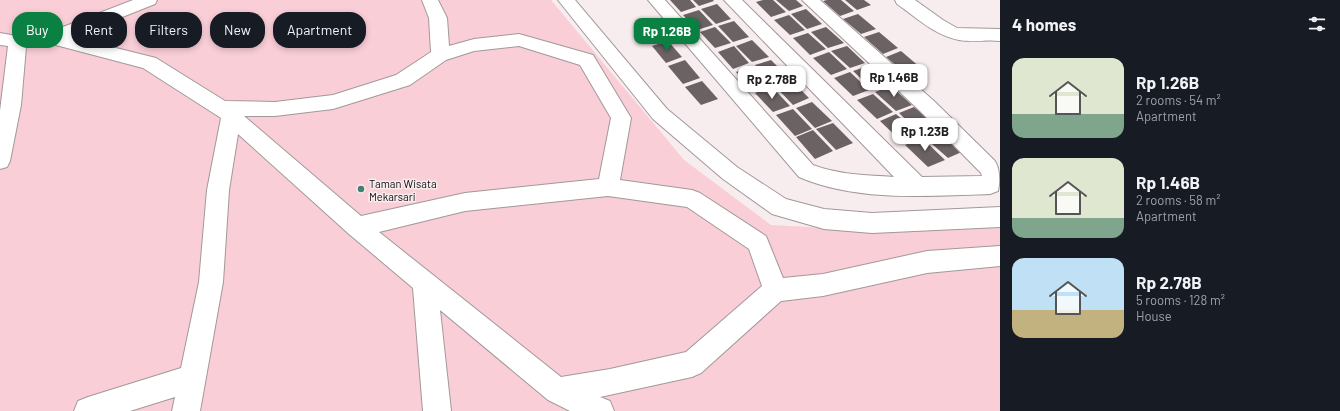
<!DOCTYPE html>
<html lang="en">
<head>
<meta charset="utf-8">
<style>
  body { margin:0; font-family:Barlow,sans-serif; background:#242831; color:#f1f3f6; height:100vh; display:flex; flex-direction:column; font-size:15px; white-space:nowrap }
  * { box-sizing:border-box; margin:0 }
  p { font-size:13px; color:#9ea1a6 }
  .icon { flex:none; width:22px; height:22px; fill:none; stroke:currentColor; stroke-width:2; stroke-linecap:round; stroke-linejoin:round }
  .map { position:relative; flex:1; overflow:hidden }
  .details { display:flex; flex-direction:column; background:#171b24; width:340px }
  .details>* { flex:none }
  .banner { position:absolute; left:12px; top:12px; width:380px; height:36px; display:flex; gap:8px }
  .price { position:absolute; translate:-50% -34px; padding:0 9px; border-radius:8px; background:#fff; color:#222; font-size:13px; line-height:26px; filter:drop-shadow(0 1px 2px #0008) }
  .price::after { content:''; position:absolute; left:50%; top:24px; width:12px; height:9px; margin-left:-6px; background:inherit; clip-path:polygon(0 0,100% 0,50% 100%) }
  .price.active { background:#0b8043; color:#fff }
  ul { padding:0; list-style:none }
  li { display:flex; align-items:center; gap:12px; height:100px; padding:0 12px }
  li span { display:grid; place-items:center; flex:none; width:112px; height:80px; border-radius:12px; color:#555 }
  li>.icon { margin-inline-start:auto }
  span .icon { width:48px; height:48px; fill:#fffc; stroke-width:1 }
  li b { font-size:17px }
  h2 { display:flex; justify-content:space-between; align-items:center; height:48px; padding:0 12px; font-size:17px }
  .tag { padding:0 14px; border-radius:16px; background:#171b24; box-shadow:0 2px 6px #0003; font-size:14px; line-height:36px }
  .tag.active { background:#0b8043; color:#fff }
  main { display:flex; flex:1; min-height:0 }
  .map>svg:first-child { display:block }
  .green { fill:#f9ced7 }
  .building { fill:#6b6263 }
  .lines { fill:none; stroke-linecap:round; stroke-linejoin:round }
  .minor-casing { stroke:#a2989a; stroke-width:2 }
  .minor { fill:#fff; fill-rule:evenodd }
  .poi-dot { fill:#3f8275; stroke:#f7ecee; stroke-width:1.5 }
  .labels { text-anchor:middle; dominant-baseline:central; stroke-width:3; stroke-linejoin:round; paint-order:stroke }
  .poi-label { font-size:11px; fill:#0e0a0b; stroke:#f7ecee; text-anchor:start }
</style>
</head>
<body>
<main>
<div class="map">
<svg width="1000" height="411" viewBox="0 0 1000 411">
  <rect width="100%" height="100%" fill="#f7ecee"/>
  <polygon class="green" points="0,0 551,0 684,160 771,225 884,231 1000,218 1000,411 0,411"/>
  <g class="building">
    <polygon points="670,0 690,0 696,7 681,12"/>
    <polygon points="693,0 713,0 714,1 699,6"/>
    <polygon points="763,0 773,0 786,12 771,17 756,2"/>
    <polygon points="776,0 796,0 803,6 789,11"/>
    <polygon points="827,0 841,0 854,11 840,16 823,1"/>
    <polygon points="845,0 864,0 871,5 857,10"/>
    <polygon points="717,4 731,19 716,24 701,9"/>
    <polygon points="806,9 822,24 807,29 791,14"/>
    <polygon points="699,10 713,25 697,30 683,15"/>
    <polygon points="858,14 876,29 861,34 843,19"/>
    <polygon points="789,15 805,30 790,35 774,20"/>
    <polygon points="734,21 749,37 733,42 718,26"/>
    <polygon points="715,27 731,43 715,48 700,32"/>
    <polygon points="826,27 844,43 828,48 811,32"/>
    <polygon points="879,32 898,48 883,54 864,37"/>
    <polygon points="808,33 826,49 810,55 793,38"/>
    <polygon points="752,40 769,57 752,62 736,46"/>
    <polygon points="668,41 682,57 666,63 652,46"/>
    <polygon points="734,46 749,63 733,69 718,52"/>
    <polygon points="847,46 865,63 850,68 831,51"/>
    <polygon points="901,51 921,68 906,74 886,57"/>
    <polygon points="829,52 847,69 831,75 813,58"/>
    <polygon points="685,60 700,78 683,84 668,66"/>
    <polygon points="771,60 788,77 772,83 755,65"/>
    <polygon points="752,66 769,84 753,90 736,72"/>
    <polygon points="868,66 888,83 872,89 853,71"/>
    <polygon points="850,72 869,90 853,96 834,78"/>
    <polygon points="791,80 809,98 793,105 775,86"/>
    <polygon points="702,81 718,99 701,105 685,87"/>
    <polygon points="891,86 912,105 896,111 875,92"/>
    <polygon points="772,87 790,106 773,112 755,93"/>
    <polygon points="873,94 893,112 877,119 857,100"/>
    <polygon points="812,102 832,121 815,128 796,108"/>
    <polygon points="914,107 937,126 920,133 899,113"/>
    <polygon points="793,109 812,129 795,136 776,115"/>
    <polygon points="896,114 918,134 901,141 880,121"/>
    <polygon points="833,123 853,143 836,150 816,129"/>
    <polygon points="813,130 833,151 815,159 796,137"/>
    <polygon points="940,130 964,151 948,158 924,137"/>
    <polygon points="922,138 945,160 928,167 905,145"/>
  </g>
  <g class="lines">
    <g class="minor-casing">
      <g id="minor">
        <path d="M 133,0 L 157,0 L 155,4 L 72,37 L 156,58 L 225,101 L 275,102 L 333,95 L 396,75 L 431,52 L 429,18 L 422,0 L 438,0 L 447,18 L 449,46 L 474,39 L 519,34 L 593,55 L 631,118 L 620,180 L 692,190 L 700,193 L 766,236 L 783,278 L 823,274 L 927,251 L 1000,246 L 1000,266 L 927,273 L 823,296 L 781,301 L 701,373 L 692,377 L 600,397 L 610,401 L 614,411 L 570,411 L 548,400 L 440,310 L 451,411 L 423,411 L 413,288 L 349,234 L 238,134 L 229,190 L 223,282 L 200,411 L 172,411 L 175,397 L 130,411 L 74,411 L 78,401 L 88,397 L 181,368 L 199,282 L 207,190 L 221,118 L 143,68 L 52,44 L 26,47 L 21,105 L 10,161 L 7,167 L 0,169 L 0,111 L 8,46 L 0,45 L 0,33 L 17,36 L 50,32 ZM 519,46 L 580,65 L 611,118 L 599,179 L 465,193 L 361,216 L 244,116 L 275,116 L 333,109 L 410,85 L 446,60 L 474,51 ZM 608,196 L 687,207 L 749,249 L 762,286 L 686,352 L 610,369 L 561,377 L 379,232 L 465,211 Z"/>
        <polygon points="558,0 575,0 667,109 737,167 786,199 824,209 872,213 1000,207 1000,227 872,233 824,229 772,214 723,179 653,119"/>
        <path d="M 648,0 L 665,0 L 813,165 C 839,175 867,175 894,177 L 724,0 L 742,0 L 922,177 L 982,176 L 981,173 L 920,111 L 802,0 L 820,0 L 934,101 L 995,161 C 1000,169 1000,182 998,191 L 990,194 C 928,196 857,202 799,177 Z"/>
        <path d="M 895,0 L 915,0 L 943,20 L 957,28 L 1000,29 L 1000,41 C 986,39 973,43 959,40 C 934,35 917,18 897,4 Z"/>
      </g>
    </g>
    <use href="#minor" class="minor"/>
  </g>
  <circle class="poi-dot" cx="361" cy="189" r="4"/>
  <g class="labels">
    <g class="poi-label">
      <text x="369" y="183">Taman Wisata<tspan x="369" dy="13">Mekarsari</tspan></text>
    </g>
  </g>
</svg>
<b class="price active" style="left:667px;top:52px">Rp 1.26B</b>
<b class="price" style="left:894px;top:98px">Rp 1.46B</b>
<b class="price" style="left:772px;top:100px">Rp 2.78B</b>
<b class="price" style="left:925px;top:152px">Rp 1.23B</b>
<div class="banner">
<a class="tag active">Buy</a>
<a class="tag">Rent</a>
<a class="tag">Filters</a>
<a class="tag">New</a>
<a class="tag">Apartment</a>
</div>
</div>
<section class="details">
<h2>4 homes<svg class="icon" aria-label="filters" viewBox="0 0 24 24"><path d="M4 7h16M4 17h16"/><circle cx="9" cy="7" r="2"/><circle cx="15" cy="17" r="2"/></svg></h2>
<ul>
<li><span style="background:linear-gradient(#dfe7d0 70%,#7fa58c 0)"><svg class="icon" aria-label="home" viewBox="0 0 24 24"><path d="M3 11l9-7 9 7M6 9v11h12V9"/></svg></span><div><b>Rp 1.26B</b><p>2 rooms · 54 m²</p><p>Apartment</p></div></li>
<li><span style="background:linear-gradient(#dfe7d0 75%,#7fa58c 0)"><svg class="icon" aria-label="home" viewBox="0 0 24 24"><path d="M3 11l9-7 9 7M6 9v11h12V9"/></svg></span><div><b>Rp 1.46B</b><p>2 rooms · 58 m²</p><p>Apartment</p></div></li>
<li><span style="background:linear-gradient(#bfe0f5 65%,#c2b280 0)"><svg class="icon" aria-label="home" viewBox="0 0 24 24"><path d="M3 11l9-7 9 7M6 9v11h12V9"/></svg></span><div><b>Rp 2.78B</b><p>5 rooms · 128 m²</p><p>House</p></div></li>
</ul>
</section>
</main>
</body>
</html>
